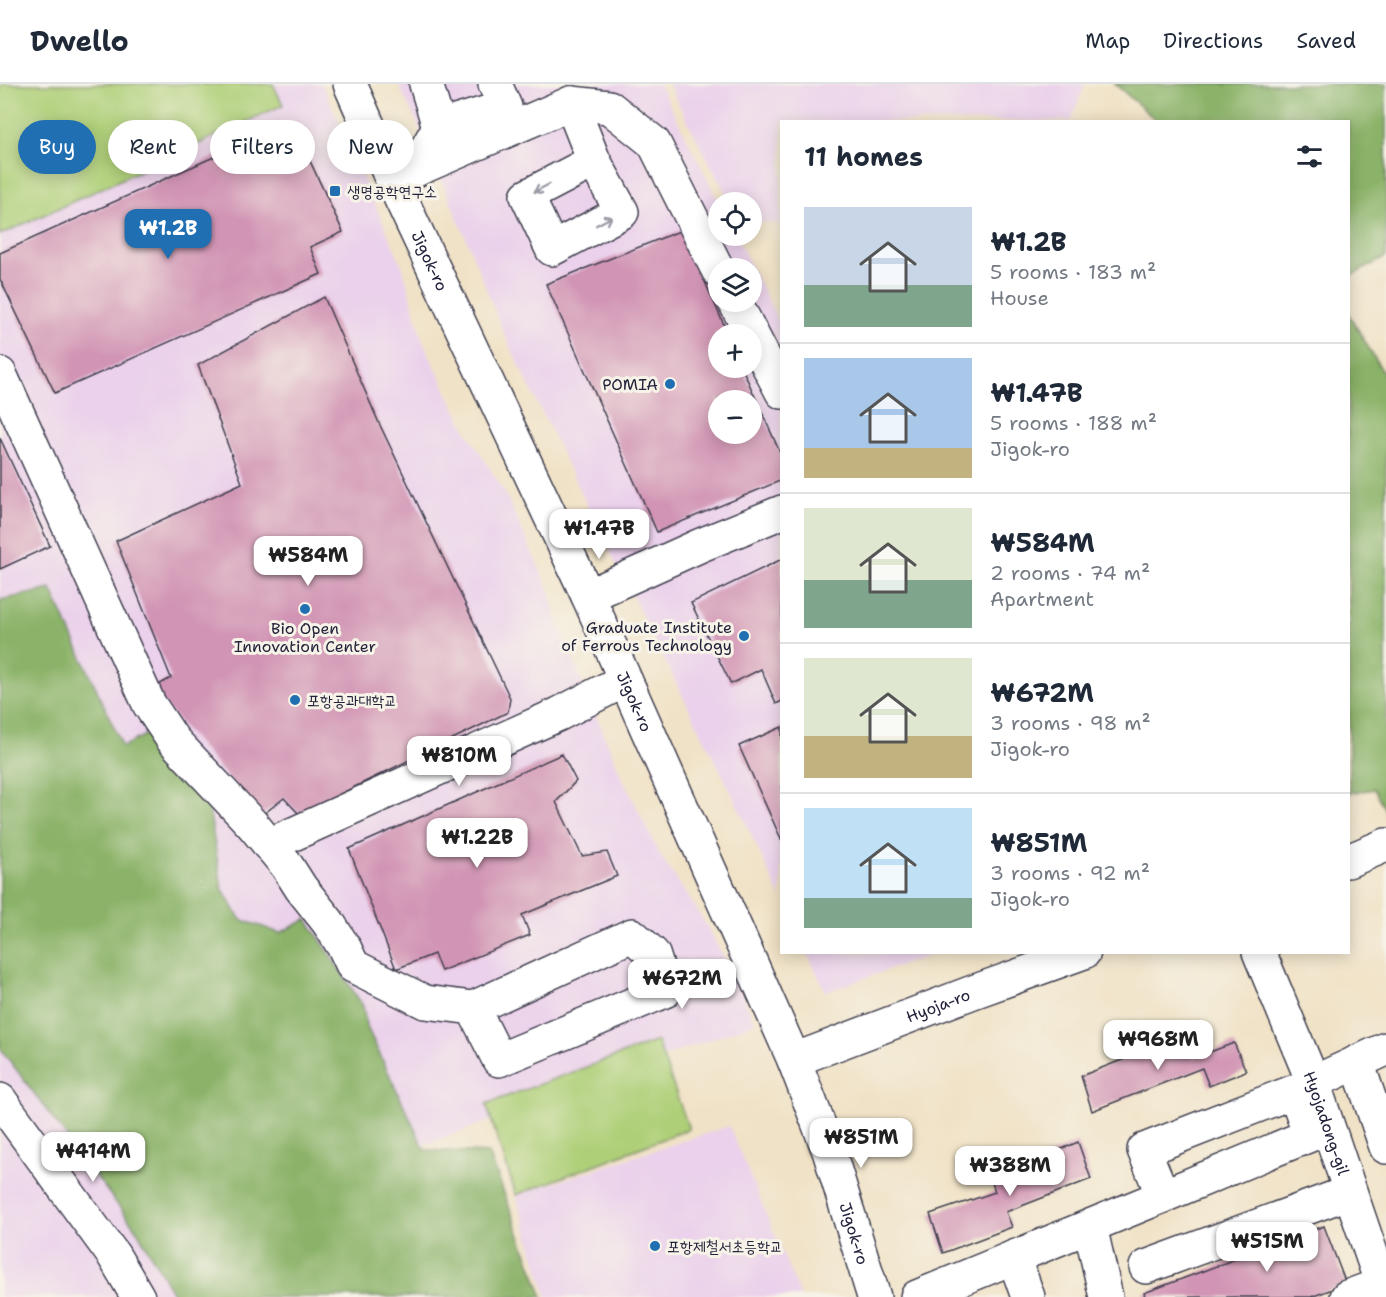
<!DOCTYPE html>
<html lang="en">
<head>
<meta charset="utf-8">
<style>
  body { margin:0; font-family:"Shantell Sans","Poor Story",sans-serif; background:#f6f6f7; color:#1f2937; height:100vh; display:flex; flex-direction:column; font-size:22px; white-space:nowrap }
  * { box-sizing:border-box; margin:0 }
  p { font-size:20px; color:#747a83 }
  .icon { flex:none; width:33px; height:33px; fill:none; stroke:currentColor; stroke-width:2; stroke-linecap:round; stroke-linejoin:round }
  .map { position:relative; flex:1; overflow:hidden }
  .drawer { position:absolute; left:780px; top:36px; width:570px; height:834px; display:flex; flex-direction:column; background:#fff; border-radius:0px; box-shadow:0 3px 15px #0003 }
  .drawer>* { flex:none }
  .top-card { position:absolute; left:18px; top:36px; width:570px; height:54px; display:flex; gap:12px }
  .buttons { position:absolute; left:708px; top:108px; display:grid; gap:12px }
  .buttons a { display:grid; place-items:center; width:54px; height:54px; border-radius:50%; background:#fff; box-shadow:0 3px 15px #0003; font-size:30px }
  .price { position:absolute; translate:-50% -51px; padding:0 14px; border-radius:12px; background:#fff; color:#222; font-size:20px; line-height:39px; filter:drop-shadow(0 2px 3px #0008) }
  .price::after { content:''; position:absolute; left:50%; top:36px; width:18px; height:14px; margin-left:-9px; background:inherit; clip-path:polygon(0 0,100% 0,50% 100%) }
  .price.current { background:#1f6fb2; color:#fff }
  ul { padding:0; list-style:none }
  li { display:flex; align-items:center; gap:18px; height:150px; padding:0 24px }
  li+li { border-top:2px solid #e0e1e3 }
  li span { display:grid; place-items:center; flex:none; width:168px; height:120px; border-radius:0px; color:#555 }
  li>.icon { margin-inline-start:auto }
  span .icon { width:72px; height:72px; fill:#fffc; stroke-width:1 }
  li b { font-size:26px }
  h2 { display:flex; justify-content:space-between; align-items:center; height:72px; padding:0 24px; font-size:26px }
  .tag { padding:0 21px; border-radius:27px; background:#fff; box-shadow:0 3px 15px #0003; font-size:21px; line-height:54px }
  .tag.current { background:#1f6fb2; color:#fff }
  header { display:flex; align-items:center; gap:36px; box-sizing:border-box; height:84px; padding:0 30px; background:#fff; border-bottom:2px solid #e0e1e3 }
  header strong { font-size:28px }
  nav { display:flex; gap:33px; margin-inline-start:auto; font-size:21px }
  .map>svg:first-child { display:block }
  .built { fill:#ebd1eb; fill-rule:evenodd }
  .green { fill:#aecf77; stroke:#687859; stroke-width:1.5 }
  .forest { fill:#8ab268; stroke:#566a52; stroke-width:1.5 }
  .building { fill:#d194b4; fill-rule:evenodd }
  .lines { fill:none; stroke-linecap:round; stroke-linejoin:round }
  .minor-casing { stroke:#413f50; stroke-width:36 }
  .minor { stroke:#fff; stroke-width:33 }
  .oneway { stroke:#9c9ca7 }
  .poi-dot { fill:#1f6fb2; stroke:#f7f3e8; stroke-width:2 }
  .labels { text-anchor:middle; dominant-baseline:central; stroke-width:6; stroke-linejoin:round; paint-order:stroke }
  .poi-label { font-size:16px; fill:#22223b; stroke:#f7f3e8; text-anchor:start }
  .street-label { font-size:16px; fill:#22223b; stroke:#f7f3e8 }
</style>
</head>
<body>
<header>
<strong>Dwello</strong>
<nav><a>Map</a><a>Directions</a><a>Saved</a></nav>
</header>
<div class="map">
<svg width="1386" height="1213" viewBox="0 0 1386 1213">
  <rect width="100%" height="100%" fill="#f7f3e8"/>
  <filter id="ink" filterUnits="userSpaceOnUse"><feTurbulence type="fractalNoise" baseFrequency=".0167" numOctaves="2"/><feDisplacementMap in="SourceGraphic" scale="12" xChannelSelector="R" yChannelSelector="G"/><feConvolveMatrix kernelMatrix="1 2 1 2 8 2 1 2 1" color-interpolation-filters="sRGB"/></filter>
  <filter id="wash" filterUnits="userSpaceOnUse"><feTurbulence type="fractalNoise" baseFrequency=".008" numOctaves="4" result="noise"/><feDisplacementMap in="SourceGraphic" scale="24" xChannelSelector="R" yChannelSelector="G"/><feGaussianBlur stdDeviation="1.35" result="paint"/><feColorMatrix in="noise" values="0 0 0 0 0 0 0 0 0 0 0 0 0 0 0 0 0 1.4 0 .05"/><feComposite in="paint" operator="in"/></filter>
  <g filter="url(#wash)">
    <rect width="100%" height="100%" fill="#f0e2c6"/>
    <g class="built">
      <polygon points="0,0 322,0 403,184 423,258 466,346 505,409 550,508 557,538 622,693 660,771 701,832 728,881 755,939 348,1089 369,1213 0,1213"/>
      <path d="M 398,0 L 659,0 L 719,118 L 718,152 L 736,152 L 781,242 L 781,814 L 732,710 L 606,460 L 504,250 L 466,154 L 418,41 ZM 718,184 L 752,184 L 752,218 L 718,218 ZM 718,250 L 752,250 L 752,284 L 718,284 ZM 718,316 L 752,316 L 752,350 L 718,350 Z"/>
      <polygon points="668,0 1085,0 1071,37 782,38 781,140 752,137 752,118 730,118"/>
      <polygon points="807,869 936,869 826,908"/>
      <polygon points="729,1042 801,1213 547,1213 516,1111"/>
    </g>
    <g class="green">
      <polygon points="3,0 273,0 283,21 0,151 0,3"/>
      <polygon points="657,957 689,1045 516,1111 486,1020"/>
    </g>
    <g class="forest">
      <polygon points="1115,0 1386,0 1386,173 1349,193 1348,38 1157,37"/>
      <polygon points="1348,229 1386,293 1386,728 1374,705 1349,709"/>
      <polygon points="51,505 123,663 152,647 209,724 222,804 240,835 280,849 307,835 363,922 366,941 425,1066 489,1069 543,1213 175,1213 138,1148 0,964 0,516"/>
    </g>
    <g id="blocks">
      <g class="building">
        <polygon points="256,54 267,75 302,60 343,148 310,163 321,190 55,309 0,195 0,169"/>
        <path d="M 682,146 L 728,250 L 718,250 L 718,284 L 742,284 L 782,373 L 782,396 L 657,448 L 546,200 ZM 718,316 L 752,316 L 752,350 L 718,350 Z"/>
        <polygon points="324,213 379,339 510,614 508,628 299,730 284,714 261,732 151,605 171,594 116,457 242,399 198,281"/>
        <polygon points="0,354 50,462 0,485"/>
        <polygon points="782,475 782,617 776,620 761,585 731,600 691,519"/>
        <polygon points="782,643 782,757 739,662"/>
        <polygon points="562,670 576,697 556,718 582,772 607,768 617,792 522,831 530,851 441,887 434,870 396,885 349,765"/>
        <polygon points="1186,951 1194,974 1234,959 1246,987 1209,1002 1202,984 1092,1027 1081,992"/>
        <polygon points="1078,1058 1091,1095 1006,1128 1012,1143 943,1169 930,1130 995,1108 991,1095"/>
        <polygon points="1324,1142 1346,1200 1311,1213 1145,1213 1144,1209"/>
      </g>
    </g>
  </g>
  <g filter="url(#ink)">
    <use href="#blocks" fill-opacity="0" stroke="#413f50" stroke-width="1.5"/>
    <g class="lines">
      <g class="minor-casing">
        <g id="minor">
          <path id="s1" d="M 350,0 L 392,96 L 588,512 L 794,976 L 829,1067 L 874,1213"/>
          <polyline points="426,0 439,43"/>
          <polyline points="571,19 594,77 622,128 552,165 527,112 594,77"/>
          <polyline points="414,87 439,43 505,23 495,0"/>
          <polyline points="392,96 571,19 609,23 654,59 718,186"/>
          <polyline points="735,218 782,308"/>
          <polyline points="0,290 149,620 173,656 252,740 287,782 301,804 328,838 345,865 353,882 425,918 473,924 499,976 665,907 653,870 632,851 473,924"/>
          <polyline points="588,512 701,461 782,428"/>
          <polyline points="269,761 559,630 625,596"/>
          <polyline points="1348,777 1386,761"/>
          <path id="s2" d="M 1259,868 L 1313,998 L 1386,1213"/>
          <path id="s3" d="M 794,976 L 973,908 L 1084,868"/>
          <polyline points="1357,978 1386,1063"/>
          <polyline points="0,1016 114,1172 138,1213"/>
          <polyline points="1163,1112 1310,1051 1296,1011"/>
          <polyline points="1090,1142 1106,1213"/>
          <polyline points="1014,1173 1028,1213"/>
          <polyline points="1146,1183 1350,1108"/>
          <polyline points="917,1213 1163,1112 1144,1066 1295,1007 1386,965"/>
          <polyline points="1347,1213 1382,1200"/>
        </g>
      </g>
      <use href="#minor" class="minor"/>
    </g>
    <defs><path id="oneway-shaft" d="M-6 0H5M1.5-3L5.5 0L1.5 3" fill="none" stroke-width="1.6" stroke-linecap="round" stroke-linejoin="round" transform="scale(1.5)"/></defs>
    <g class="oneway">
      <use href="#oneway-shaft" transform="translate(542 104) rotate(152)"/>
      <use href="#oneway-shaft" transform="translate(604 137) rotate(-28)"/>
    </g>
  </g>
  <g class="poi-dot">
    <rect x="329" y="101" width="12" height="12" rx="3"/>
    <circle cx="670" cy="300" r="6"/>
    <circle cx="305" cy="525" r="6"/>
    <circle cx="744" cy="552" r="6"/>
    <circle cx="295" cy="616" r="6"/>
    <circle cx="655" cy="1162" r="6"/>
  </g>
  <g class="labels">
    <g class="poi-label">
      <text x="347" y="107">생명공학연구소</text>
      <text x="658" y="300" text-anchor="end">POMIA</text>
      <text x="732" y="543" text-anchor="end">Graduate Institute<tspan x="732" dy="18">of Ferrous Technology</tspan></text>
      <text x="305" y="544" text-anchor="middle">Bio Open<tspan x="305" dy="18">Innovation Center</tspan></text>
      <text x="307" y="616">포항공과대학교</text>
      <text x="667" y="1162">포항제철서초등학교</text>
    </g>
    <g class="street-label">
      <text stroke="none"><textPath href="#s1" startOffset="194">Jigok-ro</textPath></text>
      <text stroke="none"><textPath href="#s1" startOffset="680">Jigok-ro</textPath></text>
      <text stroke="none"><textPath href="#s3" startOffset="154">Hyoja-ro</textPath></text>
      <text stroke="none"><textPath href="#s2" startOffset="184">Hyojadong-gil</textPath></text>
      <text stroke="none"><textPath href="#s1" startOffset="1256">Jigok-ro</textPath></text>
    </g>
  </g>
</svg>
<div class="buttons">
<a><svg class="icon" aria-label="locate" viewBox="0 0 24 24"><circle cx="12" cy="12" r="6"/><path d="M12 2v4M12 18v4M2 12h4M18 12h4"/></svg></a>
<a><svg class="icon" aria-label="layers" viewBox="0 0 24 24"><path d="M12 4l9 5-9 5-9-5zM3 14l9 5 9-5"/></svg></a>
<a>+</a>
<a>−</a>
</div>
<b class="price current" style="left:168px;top:176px">₩1.2B</b>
<b class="price" style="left:599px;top:476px">₩1.47B</b>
<b class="price" style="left:308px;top:503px">₩584M</b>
<b class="price" style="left:459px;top:703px">₩810M</b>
<b class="price" style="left:477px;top:785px">₩1.22B</b>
<b class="price" style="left:682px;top:926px">₩672M</b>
<b class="price" style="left:1158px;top:987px">₩968M</b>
<b class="price" style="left:861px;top:1085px">₩851M</b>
<b class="price" style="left:93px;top:1099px">₩414M</b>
<b class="price" style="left:1010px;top:1113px">₩388M</b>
<b class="price" style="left:1267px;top:1189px">₩515M</b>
<div class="top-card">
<a class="tag current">Buy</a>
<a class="tag">Rent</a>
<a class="tag">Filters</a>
<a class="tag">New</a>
</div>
<section class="drawer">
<h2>11 homes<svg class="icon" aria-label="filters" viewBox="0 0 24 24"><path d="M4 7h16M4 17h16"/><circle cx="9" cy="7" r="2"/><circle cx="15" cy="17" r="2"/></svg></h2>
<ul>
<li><span style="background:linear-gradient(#c9d6e8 65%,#7fa58c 0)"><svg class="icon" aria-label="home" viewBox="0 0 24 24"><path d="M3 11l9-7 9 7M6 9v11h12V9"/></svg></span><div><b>₩1.2B</b><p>5 rooms · 183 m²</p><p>House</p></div></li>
<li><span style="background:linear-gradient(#a9c7e8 75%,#c2b280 0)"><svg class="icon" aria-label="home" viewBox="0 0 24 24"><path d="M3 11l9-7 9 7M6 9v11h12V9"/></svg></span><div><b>₩1.47B</b><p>5 rooms · 188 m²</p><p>Jigok-ro</p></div></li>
<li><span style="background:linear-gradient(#dfe7d0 60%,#7fa58c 0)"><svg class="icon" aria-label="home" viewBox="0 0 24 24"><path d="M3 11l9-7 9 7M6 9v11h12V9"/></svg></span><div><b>₩584M</b><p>2 rooms · 74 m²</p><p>Apartment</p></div></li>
<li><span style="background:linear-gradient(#dfe7d0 65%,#c2b280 0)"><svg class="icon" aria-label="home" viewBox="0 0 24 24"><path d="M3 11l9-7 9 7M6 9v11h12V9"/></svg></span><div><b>₩672M</b><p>3 rooms · 98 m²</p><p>Jigok-ro</p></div></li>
<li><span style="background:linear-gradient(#bfe0f5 75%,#7fa58c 0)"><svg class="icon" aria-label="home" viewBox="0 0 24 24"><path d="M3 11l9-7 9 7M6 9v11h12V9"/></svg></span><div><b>₩851M</b><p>3 rooms · 92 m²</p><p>Jigok-ro</p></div></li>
</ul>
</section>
</div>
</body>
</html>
